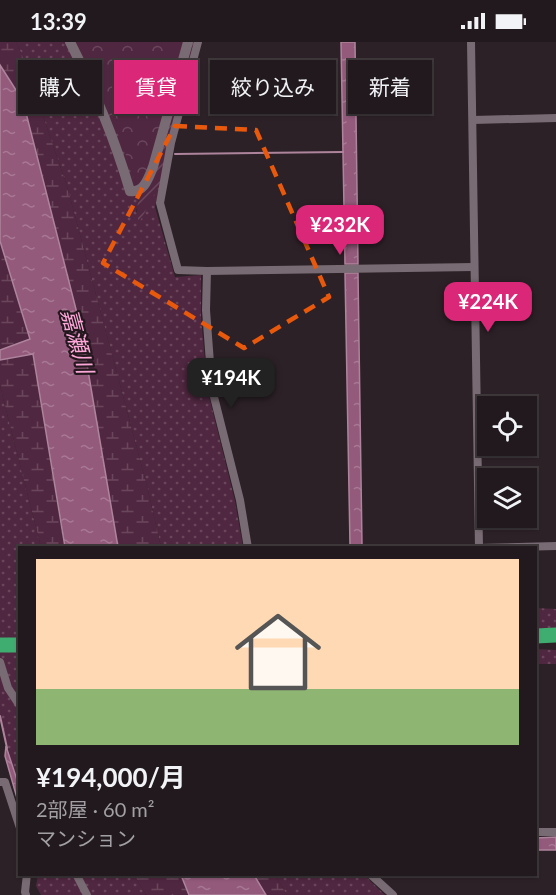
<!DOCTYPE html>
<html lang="ja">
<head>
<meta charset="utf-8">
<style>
  body { margin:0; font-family:Lato,"Noto Sans JP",sans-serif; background:#292226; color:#f1f3f6; height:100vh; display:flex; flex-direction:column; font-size:22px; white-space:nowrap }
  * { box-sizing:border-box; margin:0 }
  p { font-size:20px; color:#a2a0a4 }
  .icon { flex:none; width:33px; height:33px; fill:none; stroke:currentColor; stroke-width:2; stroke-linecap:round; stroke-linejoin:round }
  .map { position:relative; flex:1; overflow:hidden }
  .sheet { position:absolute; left:18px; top:504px; width:519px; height:330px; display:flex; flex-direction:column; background:#21191d; border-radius:0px; box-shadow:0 2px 4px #0004,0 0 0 2px #3e383b }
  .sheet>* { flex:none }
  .hud { position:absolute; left:18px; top:18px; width:520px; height:54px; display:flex; gap:12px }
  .buttons { position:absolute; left:477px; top:354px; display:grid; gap:12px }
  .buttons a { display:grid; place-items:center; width:60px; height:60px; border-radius:0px; background:#21191d; box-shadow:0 2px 4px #0004,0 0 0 2px #3e383b; font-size:30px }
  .price { position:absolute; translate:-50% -51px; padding:0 14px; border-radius:12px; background:#db2777; color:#fff; font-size:20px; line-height:39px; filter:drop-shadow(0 2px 3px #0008) }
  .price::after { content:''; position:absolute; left:50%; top:36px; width:18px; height:14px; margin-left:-9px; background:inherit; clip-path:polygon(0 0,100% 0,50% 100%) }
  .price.selected { background:#222; color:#fff }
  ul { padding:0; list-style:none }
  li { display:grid; align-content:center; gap:12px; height:318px; padding:0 18px }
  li+li { border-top:2px solid #3e383b }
  li span { display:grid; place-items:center; height:186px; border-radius:0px; color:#555 }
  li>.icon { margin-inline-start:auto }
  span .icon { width:108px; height:108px; fill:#fffc; stroke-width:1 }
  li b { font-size:26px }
  .pill { padding:0 21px; border-radius:0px; background:#21191d; box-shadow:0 2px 4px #0004,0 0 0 2px #3e383b; font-size:21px; line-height:54px }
  .pill.selected { background:#db2777; color:#fff }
  .status { display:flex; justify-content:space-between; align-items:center; height:42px; padding:0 30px; background:#21191d; direction:ltr }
  .status svg { height:16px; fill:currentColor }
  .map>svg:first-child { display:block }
  .grass { fill:url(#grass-dots) }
  .wetland { fill:url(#wetland-marsh) }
  .park { fill:url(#park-crowns) }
  .garden { fill:url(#garden-furrows) }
  .water { fill:url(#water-ripples); stroke:#ae849c; stroke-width:1.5 }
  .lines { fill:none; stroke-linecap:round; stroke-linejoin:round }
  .stream { stroke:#ae849c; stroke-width:2 }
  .minor { stroke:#796b73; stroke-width:8 }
  .tertiary { stroke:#796b73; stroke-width:10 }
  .motorway { stroke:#3fad6f; stroke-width:15 }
  .marked { fill:none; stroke:#e8590c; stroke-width:4.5; stroke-dasharray:12 8; stroke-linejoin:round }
  .labels { text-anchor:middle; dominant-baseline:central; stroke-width:4.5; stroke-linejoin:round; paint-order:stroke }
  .water-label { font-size:22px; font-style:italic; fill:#fca7d8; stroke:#22181e }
</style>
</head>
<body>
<div class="status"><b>13:39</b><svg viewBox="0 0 49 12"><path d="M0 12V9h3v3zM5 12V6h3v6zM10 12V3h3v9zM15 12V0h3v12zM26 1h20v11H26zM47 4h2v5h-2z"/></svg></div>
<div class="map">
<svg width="556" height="853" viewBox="0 0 556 853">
  <defs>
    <pattern id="grass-dots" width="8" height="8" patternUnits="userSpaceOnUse" patternTransform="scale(1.5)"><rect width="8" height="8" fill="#502740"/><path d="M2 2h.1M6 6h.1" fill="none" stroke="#6a465c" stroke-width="1.8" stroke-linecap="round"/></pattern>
    <pattern id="wetland-marsh" width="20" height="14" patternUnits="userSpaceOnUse" patternTransform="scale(1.5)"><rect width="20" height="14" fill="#502740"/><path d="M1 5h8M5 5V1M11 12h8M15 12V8" fill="none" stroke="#6a465c"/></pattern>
    <pattern id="park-crowns" width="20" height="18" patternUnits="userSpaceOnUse" patternTransform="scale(1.5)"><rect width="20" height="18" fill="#502740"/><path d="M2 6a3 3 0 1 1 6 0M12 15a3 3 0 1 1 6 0" fill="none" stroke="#6a465c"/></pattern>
    <pattern id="garden-furrows" width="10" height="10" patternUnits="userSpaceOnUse" patternTransform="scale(1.5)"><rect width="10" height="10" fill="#502740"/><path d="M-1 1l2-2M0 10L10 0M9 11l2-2" fill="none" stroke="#6a465c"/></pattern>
    <pattern id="water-ripples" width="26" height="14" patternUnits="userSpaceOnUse" patternTransform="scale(1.5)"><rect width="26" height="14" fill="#935a7b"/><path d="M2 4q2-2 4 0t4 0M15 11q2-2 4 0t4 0" fill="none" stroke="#a87994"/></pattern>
  </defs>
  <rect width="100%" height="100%" fill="#2c2127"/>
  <g class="grass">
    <polygon points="16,0 94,0 137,144 139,154 136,171 160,142 155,165 175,235 201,233 201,276 208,350 235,459 243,505 161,505 147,444 67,144 22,13"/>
    <polygon points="0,344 41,505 20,506 19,744 0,679"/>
    <polygon points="536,566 556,567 556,589 536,590"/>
    <polygon points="536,607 556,608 556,622 536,622"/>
    <polygon points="38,833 134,833 146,853 41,853 36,844"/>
    <polygon points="275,833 364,833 385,853 287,853"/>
  </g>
  <g class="wetland">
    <polygon points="0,0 16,0 22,13 67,144 147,444 161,505 118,505 81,287 23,59 0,23"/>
    <polygon points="0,199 30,297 0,308"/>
    <polygon points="33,312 63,498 65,505 41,505 0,344 0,318"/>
    <polygon points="134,833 203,833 208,853 146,853"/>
    <polygon points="254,833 275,833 287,853 256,853"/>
  </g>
  <polygon class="park" points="73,0 184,0 147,129 140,143 137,144 119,94"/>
  <path class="garden" d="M 192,0 L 196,0 L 160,142 L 139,181 C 135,164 137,156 149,143 Z"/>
  <g class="water">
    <polygon points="341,0 355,0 358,222 345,222"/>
    <polygon points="0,23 23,59 81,287 118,505 65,505 33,312 0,318 0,308 30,297 0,199"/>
    <polygon points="345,231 358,231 362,503 350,503"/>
    <polygon points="6,704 19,744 19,763 5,714"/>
    <polygon points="556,795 556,808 536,808 536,796"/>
    <polygon points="181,833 254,833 266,853 189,853"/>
  </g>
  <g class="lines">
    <g class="stream">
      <polyline points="175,112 343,110"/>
      <polyline points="0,674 7,706"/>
    </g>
    <g class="minor">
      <polyline points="198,0 171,101 160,161 178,228 207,229 474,225"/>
      <polyline points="471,0 479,506"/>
      <polyline points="473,78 556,76"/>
      <polyline points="207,229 206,268 212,347 240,458 248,506"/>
      <polyline points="476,506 556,504"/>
      <polyline points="0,620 8,646 20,664"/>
      <polyline points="0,740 5,740 20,786"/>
      <polyline points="536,790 556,790"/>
      <polyline points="76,832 87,853"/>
      <polyline points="370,832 393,853"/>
      <polyline points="26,853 25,850 27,832"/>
    </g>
    <path class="tertiary" d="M 70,0 C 94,47 115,98 130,149 C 144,151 148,137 153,125 L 188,0"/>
    <g class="motorway">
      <polyline points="536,594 556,593"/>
      <polyline points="0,603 20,603"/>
    </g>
  </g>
  <path class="marked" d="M 175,84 L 256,88 L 329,255 L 244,306 L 103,221 Z"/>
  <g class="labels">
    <g class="water-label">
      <text transform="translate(78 299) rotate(75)">嘉瀬川</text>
    </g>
  </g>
</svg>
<div class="buttons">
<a><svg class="icon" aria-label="locate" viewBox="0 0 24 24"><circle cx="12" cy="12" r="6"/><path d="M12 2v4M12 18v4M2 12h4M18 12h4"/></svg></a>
<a><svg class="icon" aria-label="layers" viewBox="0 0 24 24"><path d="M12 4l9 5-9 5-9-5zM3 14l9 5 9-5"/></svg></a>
</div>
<b class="price" style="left:340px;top:214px">¥232K</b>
<b class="price" style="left:488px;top:291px">¥224K</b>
<b class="price selected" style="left:231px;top:367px">¥194K</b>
<div class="hud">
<a class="pill">購入</a>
<a class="pill selected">賃貸</a>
<a class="pill">絞り込み</a>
<a class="pill">新着</a>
</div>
<section class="sheet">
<ul>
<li><span style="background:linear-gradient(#ffd9b3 70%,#8fb573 0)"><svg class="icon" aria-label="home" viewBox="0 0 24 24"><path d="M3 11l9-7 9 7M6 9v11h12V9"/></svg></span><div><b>¥194,000/月</b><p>2部屋 · 60 m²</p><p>マンション</p></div></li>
</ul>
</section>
</div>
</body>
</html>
